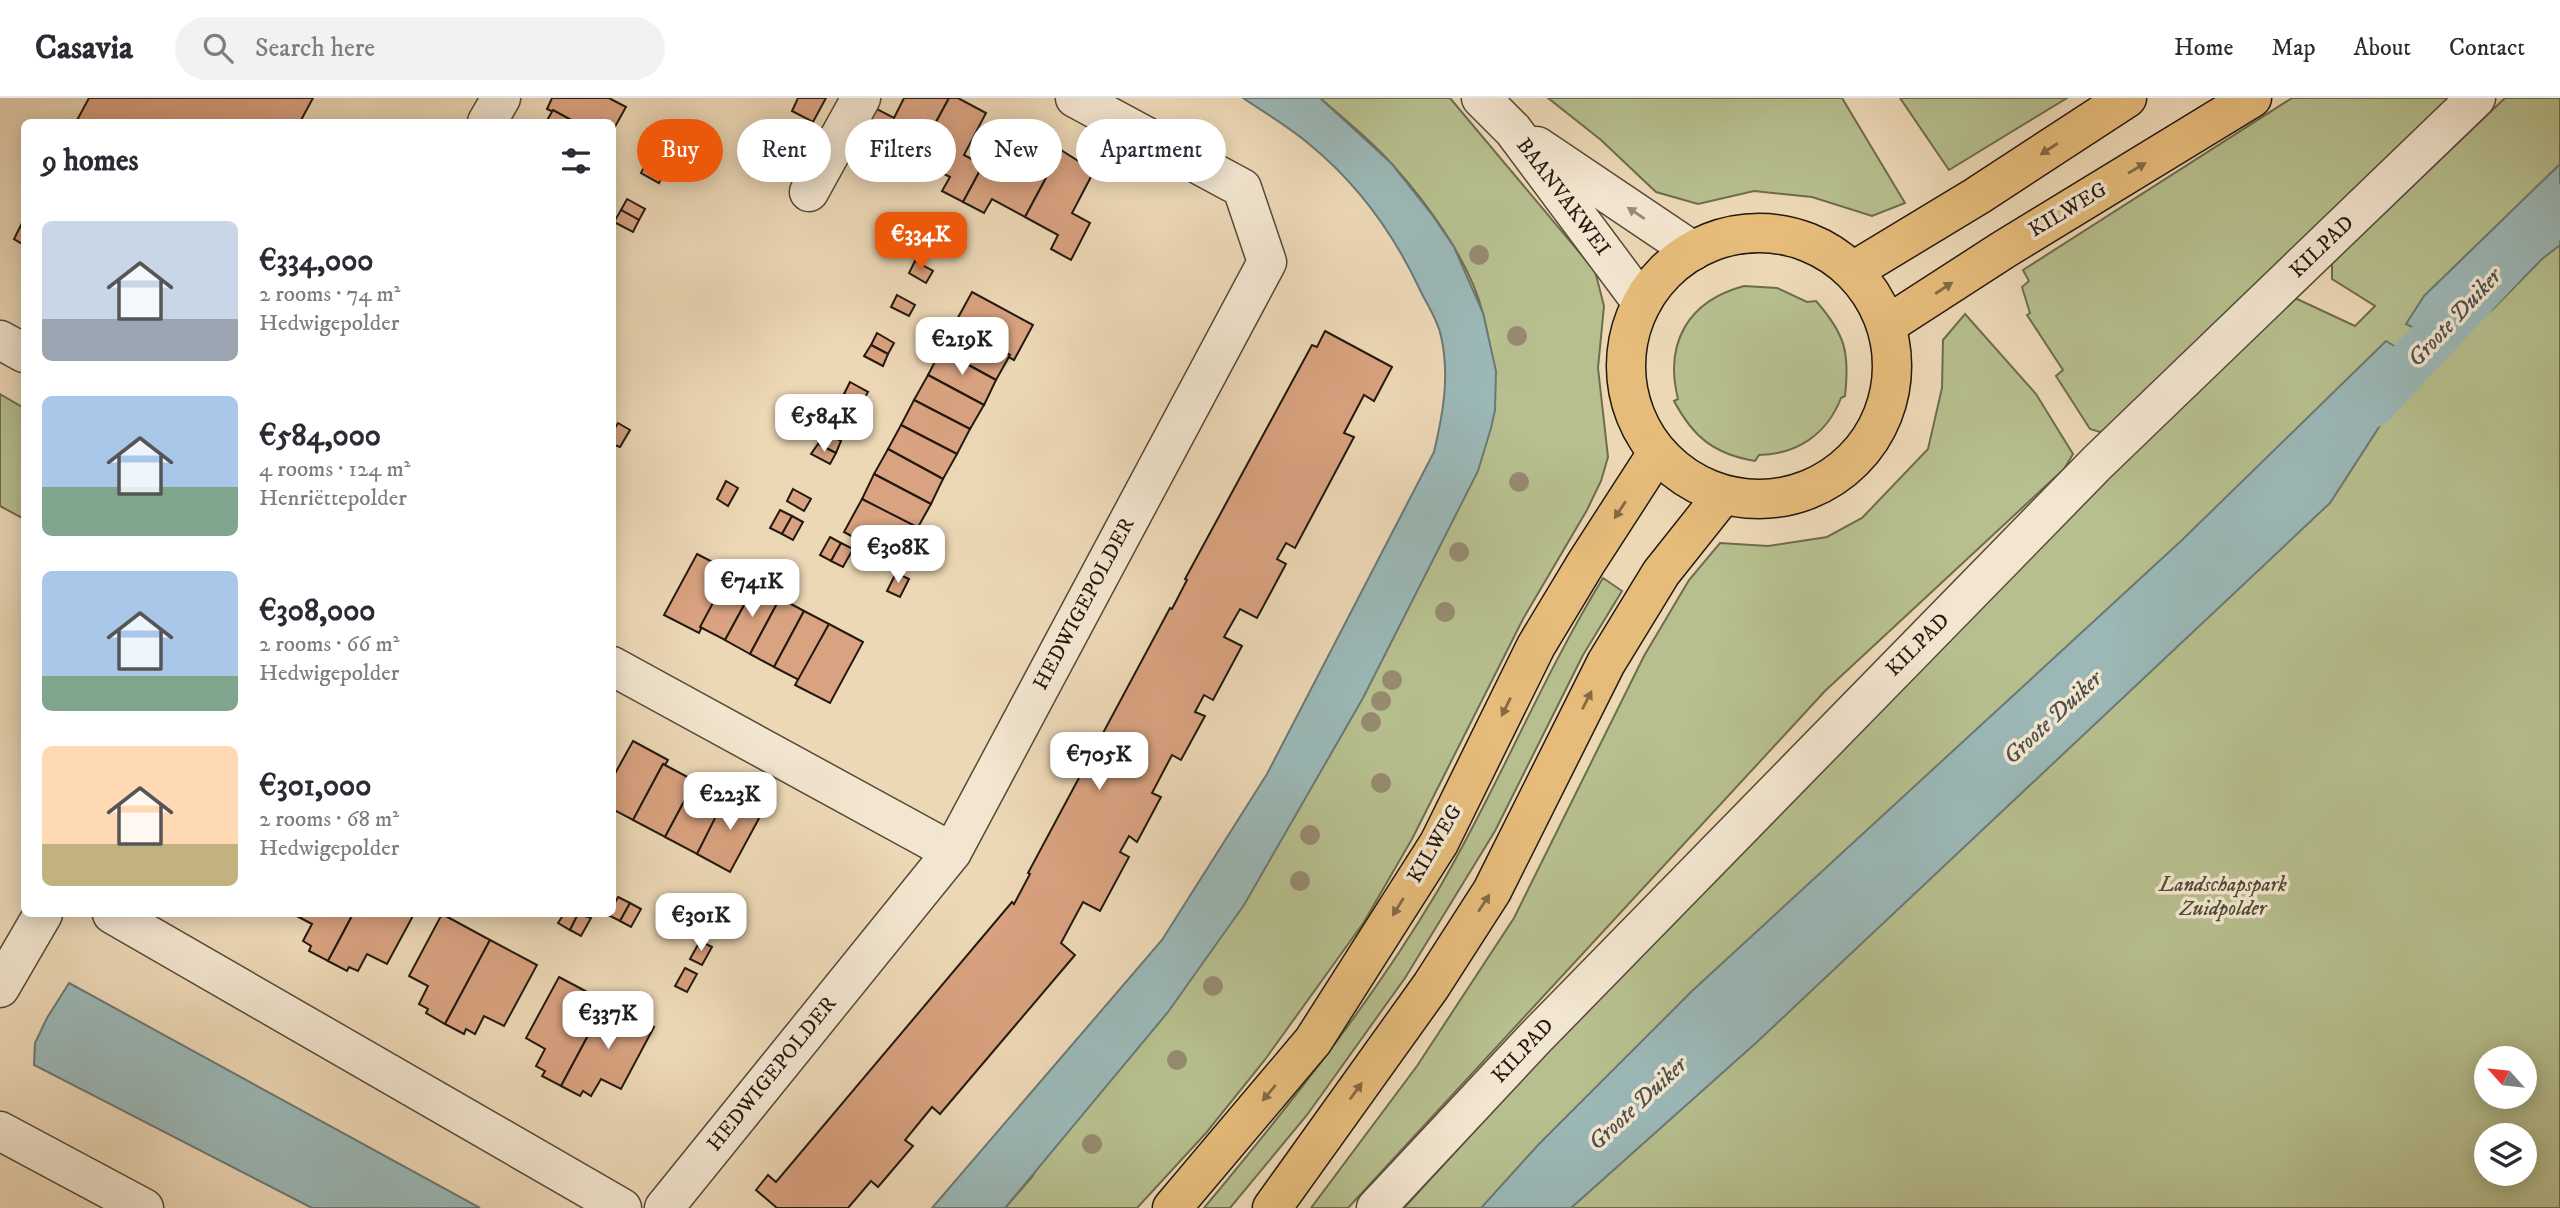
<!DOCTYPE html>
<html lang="en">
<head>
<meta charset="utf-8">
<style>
  body { margin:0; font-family:"IM FELL DW Pica",serif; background:#f2f2f3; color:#2b2b33; height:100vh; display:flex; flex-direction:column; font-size:26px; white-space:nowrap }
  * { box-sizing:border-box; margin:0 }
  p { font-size:23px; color:#7c7c81 }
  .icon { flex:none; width:38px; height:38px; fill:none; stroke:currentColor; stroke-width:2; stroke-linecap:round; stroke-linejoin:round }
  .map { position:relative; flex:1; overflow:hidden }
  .details { position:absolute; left:21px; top:21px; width:595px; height:798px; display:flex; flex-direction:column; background:#fff; border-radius:10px; box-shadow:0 4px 18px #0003 }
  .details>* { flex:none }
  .banner { position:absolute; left:637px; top:21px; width:665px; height:63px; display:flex; gap:14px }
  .needle { width:46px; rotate:297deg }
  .fabs { position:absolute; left:2474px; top:948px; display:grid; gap:14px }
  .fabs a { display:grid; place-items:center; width:63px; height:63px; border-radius:50%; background:#fff; box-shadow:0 4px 18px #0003; font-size:35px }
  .price { position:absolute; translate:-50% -60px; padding:0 16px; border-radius:14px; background:#fff; color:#222; font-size:23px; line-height:46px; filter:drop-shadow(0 2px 4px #0008) }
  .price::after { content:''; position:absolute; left:50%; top:42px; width:21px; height:16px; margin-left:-10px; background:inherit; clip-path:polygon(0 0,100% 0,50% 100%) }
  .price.on { background:#ea580c; color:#fff }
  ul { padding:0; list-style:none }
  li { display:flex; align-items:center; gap:21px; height:175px; padding:0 21px }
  li span { display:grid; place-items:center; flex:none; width:196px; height:140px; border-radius:10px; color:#555 }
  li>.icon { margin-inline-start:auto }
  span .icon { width:84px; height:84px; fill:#fffc; stroke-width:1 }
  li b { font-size:30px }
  h2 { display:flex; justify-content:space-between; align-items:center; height:84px; padding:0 21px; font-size:30px }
  .tag { padding:0 24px; border-radius:32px; background:#fff; box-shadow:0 4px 18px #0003; font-size:24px; line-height:63px }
  .tag.on { background:#ea580c; color:#fff }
  header { display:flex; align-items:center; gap:42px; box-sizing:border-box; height:98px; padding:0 35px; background:#fff; border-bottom:2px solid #e1e1e2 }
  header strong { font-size:33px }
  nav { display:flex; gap:38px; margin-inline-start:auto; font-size:24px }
  .search { width:490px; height:63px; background:#f2f2f3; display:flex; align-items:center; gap:18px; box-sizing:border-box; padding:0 24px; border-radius:38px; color:#7c7c81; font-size:26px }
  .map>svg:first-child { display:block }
  .green { fill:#b7bf8e; stroke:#6d6c4e; stroke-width:2; fill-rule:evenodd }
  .water { fill:#9bb8b7; stroke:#6b7874; stroke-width:2 }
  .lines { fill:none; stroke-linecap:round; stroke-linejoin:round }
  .canal { stroke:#9bb8b7; stroke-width:47 }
  .building { fill:#d9a280; stroke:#23190f; stroke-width:2 }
  .minor-casing { stroke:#564939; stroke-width:41 }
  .major-casing { stroke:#23190f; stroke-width:41 }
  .minor { stroke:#f3e6d0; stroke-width:38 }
  .major { stroke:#e6bc7b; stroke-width:38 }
  .tree { fill:#968a6f }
  .oneway { fill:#846a45 }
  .oneway2 { fill:#958a79 }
  .labels { text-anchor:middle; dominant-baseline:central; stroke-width:7; stroke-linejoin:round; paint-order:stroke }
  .street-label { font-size:21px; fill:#23190f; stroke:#f3e6d0 }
  .park-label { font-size:21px; font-style:italic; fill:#4f4b35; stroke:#f3e6d0 }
  .water-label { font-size:23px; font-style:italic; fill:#4d514a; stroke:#f3e6d0 }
</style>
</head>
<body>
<header>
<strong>Casavia</strong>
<div class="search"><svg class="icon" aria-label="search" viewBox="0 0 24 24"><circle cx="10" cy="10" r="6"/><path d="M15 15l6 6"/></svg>Search here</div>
<nav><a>Home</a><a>Map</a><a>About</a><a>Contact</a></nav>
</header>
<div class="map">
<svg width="2560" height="1110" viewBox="0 0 2560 1110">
  <rect width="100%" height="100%" fill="#edd8b6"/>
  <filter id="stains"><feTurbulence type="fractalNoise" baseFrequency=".00286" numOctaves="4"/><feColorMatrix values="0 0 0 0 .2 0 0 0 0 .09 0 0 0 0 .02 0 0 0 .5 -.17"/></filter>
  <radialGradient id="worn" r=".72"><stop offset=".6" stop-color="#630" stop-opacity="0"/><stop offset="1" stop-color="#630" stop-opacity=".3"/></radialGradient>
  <g class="green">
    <path d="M 1320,0 L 1450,0 L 1595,173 L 1604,208 L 1598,270 L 1608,359 L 1601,383 L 1587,412 L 1523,521 L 1412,741 L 1364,824 L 1264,963 L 1206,1035 L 1137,1110 L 1005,1110 L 1032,1079 L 1495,312 C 1494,281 1491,246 1483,216 C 1470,163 1427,105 1391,65 C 1370,41 1344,21 1320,0 Z"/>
    <polygon points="1548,0 1842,0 1905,105 1872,118 1812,99 1754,93 1698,106 1656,94 1601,42"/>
    <polygon points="1900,0 2067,0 1949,72"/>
    <polygon points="2292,0 2453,0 2108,331 2100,334 2090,331 2056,278 2063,272 2027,217 2030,215 2022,189 2029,183 2023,172"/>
    <path d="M 2505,0 L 2560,0 L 2560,1110 L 1404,1110 L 1602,894 L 2042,440 L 2295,200 L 2355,228 L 2375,208 L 2332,181 L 2332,165 ZM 2487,961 L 2525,961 L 2525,999 L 2487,999 ZM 2487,1038 L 2525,1038 L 2525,1076 L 2487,1076 Z"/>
    <path d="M 1744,188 L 1777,190 L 1807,204 L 1816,203 C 1845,236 1850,254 1845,298 L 1841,300 C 1827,336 1798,356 1759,357 L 1755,363 C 1714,356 1693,339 1674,303 L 1678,301 C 1664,245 1688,203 1744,188 Z"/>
    <polygon points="1965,216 2036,296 2073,356 2064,371 1825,593 1348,1110 1311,1110 1417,968 1514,820 1644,558 1689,482 1720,445 1768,448 1827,439 1862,420 1928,351 1942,290 1943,242"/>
    <polygon points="0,296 24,310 24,421 0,408"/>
    <path d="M 1603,480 L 1622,493 L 1583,557 L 1495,733 L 1405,880 L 1307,1017 L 1230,1110 L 1204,1110 C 1288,1009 1369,908 1437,794 C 1497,692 1541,581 1603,480 Z"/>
  </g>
  <g class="water">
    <path d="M 1243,0 L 1320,0 L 1391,65 L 1433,118 L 1454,149 L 1483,215 L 1496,273 L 1495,312 L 1491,330 L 1478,373 L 1363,600 L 1244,807 L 1168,914 L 1005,1110 L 932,1110 L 1162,842 L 1267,676 L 1434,354 C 1443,316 1450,278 1441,238 C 1438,223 1428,208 1421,194 C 1395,138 1357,85 1309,46 C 1289,29 1265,15 1243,0 Z"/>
    <polygon points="2560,66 2560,147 2542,161 2492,212 2440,243 2406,226 2424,198"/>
    <polygon points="2386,243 2421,264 2330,405 1757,944 1571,1110 1481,1110 1539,1046 1692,893 2181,443"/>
    <polygon points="69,885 480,1110 312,1110 34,967 35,945 47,920"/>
  </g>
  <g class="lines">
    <polyline class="canal" points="2372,306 2519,149 2560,109"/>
  </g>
  <g class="building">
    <polygon points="89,0 313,0 300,24 76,24"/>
    <polygon points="552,0 609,0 626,9 612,34 612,24 575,24 547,11"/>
    <polygon points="798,0 826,0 813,24 792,13"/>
    <polygon points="904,0 949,0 916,61 883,43 875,57 855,47 875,10 894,20"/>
    <polygon points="949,0 958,0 986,15 964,57 983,67 963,104 942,93 950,79 916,61"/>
    <polygon points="553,12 575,24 546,24"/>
    <polygon points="665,29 683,39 676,51 659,42"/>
    <polygon points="1024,36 1061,52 1025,119 992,101 984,115 963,104 983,67 1002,78"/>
    <polygon points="1061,52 1094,73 1072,115 1090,125 1071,162 1051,151 1058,137 1025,119"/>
    <polygon points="647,63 665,73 659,85 641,75"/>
    <polygon points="627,101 645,111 639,122 621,112"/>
    <polygon points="621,112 639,122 633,134 614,124"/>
    <polygon points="24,121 24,147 14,141"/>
    <polygon points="915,163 933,173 926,185 909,175"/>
    <polygon points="972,194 1033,227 1014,262 954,227"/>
    <polygon points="897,197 915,207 909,218 891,209"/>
    <polygon points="954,227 1010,257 996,282 941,252"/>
    <polygon points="1325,233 1392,269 1374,303 1364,297 1344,335 1354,339 1295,450 1286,445 1277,461 1286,466 1257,520 1240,511 1224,539 1242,548 1213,602 1204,597 1195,614 1205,618 1181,662 1172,657 1152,695 1161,699 1137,744 1129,738 1120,754 1129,759 1100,813 1083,804 1061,845 1075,857 940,1016 932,1009 905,1042 913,1048 878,1089 871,1083 848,1110 777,1110 756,1092 768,1077 776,1084 1012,804 1014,806 1030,776 1028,775 1170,510 1172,511 1187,482 1185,481 1312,247 1317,249"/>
    <polygon points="877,235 894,245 888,256 871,247"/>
    <polygon points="871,247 888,256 883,268 864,258"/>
    <polygon points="941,252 996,282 984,307 928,277"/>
    <polygon points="928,277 984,307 970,331 914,302"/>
    <polygon points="850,284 868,294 862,305 844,296"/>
    <polygon points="844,296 862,305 856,317 838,307"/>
    <polygon points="914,302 970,331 957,356 901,327"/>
    <polygon points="618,325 630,332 620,349 612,346 612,335"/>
    <polygon points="901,327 957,356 943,381 888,351"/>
    <polygon points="824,334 841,343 836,355 818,346"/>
    <polygon points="818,346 836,355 830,366 811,356"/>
    <polygon points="888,351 943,381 931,406 874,376"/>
    <polygon points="874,376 931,406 917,431 862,401"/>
    <polygon points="726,383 738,390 728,408 717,401"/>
    <polygon points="793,391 811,401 804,413 787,403"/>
    <polygon points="862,401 923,432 905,467 844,434"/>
    <polygon points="780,412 792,418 782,436 770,430"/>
    <polygon points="792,418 803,424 793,442 782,436"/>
    <polygon points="830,439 841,445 831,463 820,457"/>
    <polygon points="841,445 853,451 843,469 831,463"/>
    <polygon points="697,456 730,473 699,535 664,517"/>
    <polygon points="730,473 755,487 725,542 700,529"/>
    <polygon points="896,475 909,481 900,499 887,493"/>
    <polygon points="755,487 780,500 750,556 725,542"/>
    <polygon points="780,500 804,513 774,569 750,556"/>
    <polygon points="804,513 829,526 799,582 774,569"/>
    <polygon points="829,526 863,544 830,605 795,587"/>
    <polygon points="633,643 668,662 665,667 663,666 633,722 612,711 612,681"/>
    <polygon points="663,666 695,683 665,739 633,722"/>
    <polygon points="695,683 727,700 697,756 665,739"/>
    <polygon points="728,694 763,713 730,774 697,756"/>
    <polygon points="618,799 630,805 620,823 608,817 612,816 612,810"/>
    <polygon points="630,805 641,811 631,829 620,823"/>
    <polygon points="293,816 353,816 328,863 309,853 311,848 303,843 312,826"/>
    <polygon points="353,816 414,816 387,866 367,856 358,873 349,869 347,873 328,863"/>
    <polygon points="442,816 490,842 445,926 426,915 428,911 419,906 428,888 409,878"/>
    <polygon points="564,816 578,816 570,832 558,825"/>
    <polygon points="578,816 591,820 581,838 570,832"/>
    <polygon points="490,842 537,867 504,928 484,918 475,936 466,931 464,936 445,926"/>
    <polygon points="700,843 712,849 702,867 690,861"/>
    <polygon points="685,870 697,876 687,894 675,888"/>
    <polygon points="559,879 606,904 561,988 542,978 545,973 536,968 545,951 526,940"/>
    <polygon points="606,904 654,929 621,991 601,981 591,998 583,993 580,998 561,988"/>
  </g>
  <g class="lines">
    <g class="minor-casing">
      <g id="minor">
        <polyline points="1481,0 1513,32 1642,205"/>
        <polyline points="487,24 501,0"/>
        <polyline points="1537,48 1693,153"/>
        <polyline points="809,94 861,0"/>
        <polyline points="0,242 24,255"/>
        <polyline points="612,568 952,754"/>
        <polyline points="112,816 622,1110"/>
        <polyline points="0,890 43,816"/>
        <polyline points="0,1033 144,1110"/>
        <polyline points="664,1110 952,754 1267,164 1242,90 1075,0"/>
        <polyline points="1376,1110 1535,940 2097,365 2476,0"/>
      </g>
    </g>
    <g class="major-casing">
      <g id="major">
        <circle cx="1759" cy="268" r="133"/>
        <polyline points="1853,173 1977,98 2127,0"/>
        <polyline points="1887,227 2003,152 2252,0"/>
        <polyline points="1172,1110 1313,943 1439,745 1536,548 1586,465 1657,355"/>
        <polyline points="1272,1110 1431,888 1492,793 1606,565 1661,475 1723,397"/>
      </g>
    </g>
    <use href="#minor" class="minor"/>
    <use href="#major" class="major"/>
  </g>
  <g class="tree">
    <circle cx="1479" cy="157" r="10"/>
    <circle cx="1517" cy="238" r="10"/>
    <circle cx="1519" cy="384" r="10"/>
    <circle cx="1459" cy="454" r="10"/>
    <circle cx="1445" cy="514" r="10"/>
    <circle cx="1392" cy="582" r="10"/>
    <circle cx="1381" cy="603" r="10"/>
    <circle cx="1371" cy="624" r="10"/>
    <circle cx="1381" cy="685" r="10"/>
    <circle cx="1310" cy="737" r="10"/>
    <circle cx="1300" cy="783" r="10"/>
    <circle cx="1213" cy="888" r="10"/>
    <circle cx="1177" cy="962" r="10"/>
    <circle cx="1092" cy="1046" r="10"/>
  </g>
  <defs><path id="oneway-solid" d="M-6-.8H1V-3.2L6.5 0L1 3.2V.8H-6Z" transform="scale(1.75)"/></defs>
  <g class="oneway">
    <use href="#oneway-solid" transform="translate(2049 51) rotate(147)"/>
    <use href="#oneway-solid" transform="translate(2137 70) rotate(-31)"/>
    <use href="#oneway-solid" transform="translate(1944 190) rotate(-33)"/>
    <use href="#oneway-solid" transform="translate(1620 412) rotate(123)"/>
    <use href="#oneway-solid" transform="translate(1587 602) rotate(-63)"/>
    <use href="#oneway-solid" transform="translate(1506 609) rotate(116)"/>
    <use href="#oneway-solid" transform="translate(1484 805) rotate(-57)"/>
    <use href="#oneway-solid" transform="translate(1398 809) rotate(122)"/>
    <use href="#oneway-solid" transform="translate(1356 993) rotate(-54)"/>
    <use href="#oneway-solid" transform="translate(1269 995) rotate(130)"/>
  </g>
  <use class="oneway2" href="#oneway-solid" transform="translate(1636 115) rotate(-146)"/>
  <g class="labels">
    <g class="street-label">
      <text transform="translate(1563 99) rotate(53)">BAANVAKWEI</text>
      <text transform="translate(2068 112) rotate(-31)">KILWEG</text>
      <text transform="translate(2322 149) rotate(-44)">KILPAD</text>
      <text transform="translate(1084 506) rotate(-62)">HEDWIGEPOLDER</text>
      <text transform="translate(1918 547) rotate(-45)">KILPAD</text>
      <text transform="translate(1435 746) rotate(-60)">KILWEG</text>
      <text transform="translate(1523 953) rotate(-47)">KILPAD</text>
      <text transform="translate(772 976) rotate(-51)">HEDWIGEPOLDER</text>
    </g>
    <g class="park-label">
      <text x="2223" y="787">Landschapspark<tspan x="2223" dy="24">Zuidpolder</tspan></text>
    </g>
    <g class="water-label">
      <text transform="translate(2455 220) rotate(-47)">Groote Duiker</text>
      <text transform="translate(2053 620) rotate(-43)">Groote Duiker</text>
      <text transform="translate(1638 1006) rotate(-43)">Groote Duiker</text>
    </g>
  </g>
  <rect width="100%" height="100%" filter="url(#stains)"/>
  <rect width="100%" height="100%" fill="url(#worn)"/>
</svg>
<div class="fabs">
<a><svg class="needle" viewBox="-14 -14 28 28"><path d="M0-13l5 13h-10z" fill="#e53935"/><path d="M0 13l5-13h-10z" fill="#7c7c81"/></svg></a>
<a><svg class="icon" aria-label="layers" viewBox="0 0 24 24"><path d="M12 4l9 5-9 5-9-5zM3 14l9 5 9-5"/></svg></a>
</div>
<b class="price on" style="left:921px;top:174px">€334K</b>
<b class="price" style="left:962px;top:279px">€219K</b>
<b class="price" style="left:824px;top:356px">€584K</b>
<b class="price" style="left:898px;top:487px">€308K</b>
<b class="price" style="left:752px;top:521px">€741K</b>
<b class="price" style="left:1099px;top:694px">€705K</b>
<b class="price" style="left:730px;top:734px">€223K</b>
<b class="price" style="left:701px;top:855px">€301K</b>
<b class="price" style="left:608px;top:953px">€337K</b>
<div class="banner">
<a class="tag on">Buy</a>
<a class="tag">Rent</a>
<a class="tag">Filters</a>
<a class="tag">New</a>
<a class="tag">Apartment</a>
</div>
<section class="details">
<h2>9 homes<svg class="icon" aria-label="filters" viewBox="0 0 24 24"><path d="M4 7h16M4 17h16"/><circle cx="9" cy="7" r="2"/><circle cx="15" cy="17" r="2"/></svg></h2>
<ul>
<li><span style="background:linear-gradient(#c9d6e8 70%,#9aa5b1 0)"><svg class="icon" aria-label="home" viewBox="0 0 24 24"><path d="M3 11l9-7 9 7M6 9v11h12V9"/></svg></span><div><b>€334,000</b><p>2 rooms · 74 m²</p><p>Hedwigepolder</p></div></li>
<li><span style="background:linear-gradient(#a9c7e8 65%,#7fa58c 0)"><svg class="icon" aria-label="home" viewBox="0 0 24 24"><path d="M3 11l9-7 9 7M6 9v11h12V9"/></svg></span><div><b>€584,000</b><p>4 rooms · 124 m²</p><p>Henriëttepolder</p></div></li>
<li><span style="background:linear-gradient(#a9c7e8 75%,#7fa58c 0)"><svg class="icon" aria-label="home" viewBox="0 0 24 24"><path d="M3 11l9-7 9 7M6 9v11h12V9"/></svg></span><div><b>€308,000</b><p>2 rooms · 66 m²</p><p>Hedwigepolder</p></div></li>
<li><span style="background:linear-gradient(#ffd9b3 70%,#c2b280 0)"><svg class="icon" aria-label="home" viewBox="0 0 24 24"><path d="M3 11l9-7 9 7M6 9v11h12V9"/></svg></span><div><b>€301,000</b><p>2 rooms · 68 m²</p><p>Hedwigepolder</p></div></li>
</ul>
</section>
</div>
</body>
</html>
